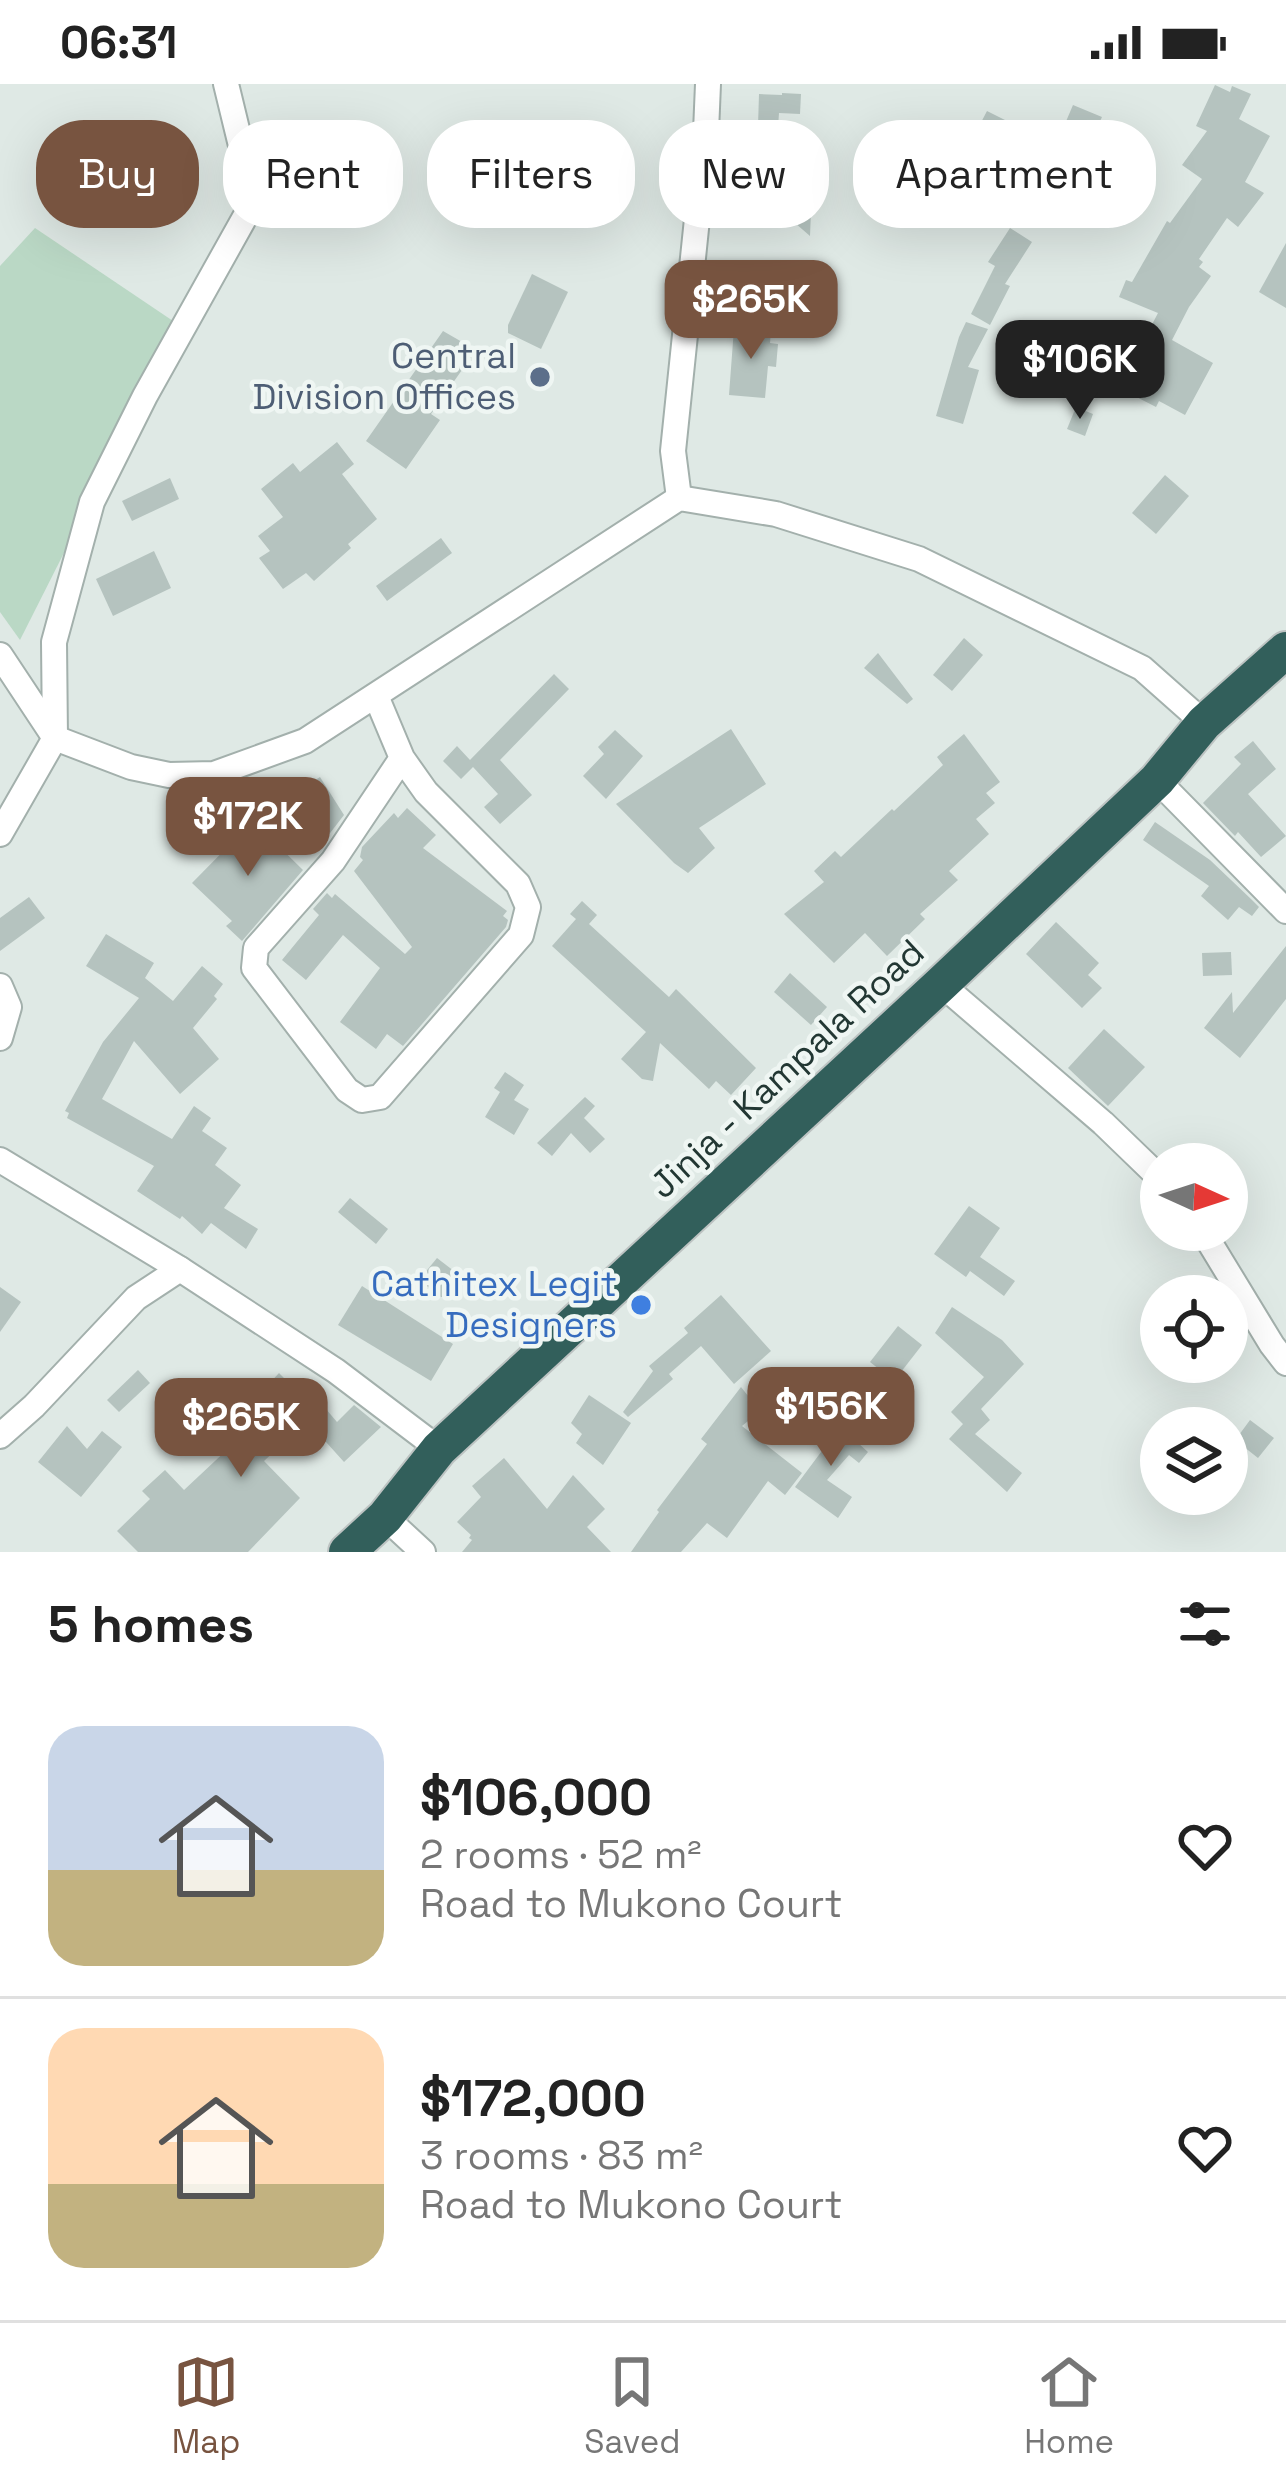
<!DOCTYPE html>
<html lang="en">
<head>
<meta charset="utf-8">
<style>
  body { margin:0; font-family:"Space Grotesk",sans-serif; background:#f2f2f2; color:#222; height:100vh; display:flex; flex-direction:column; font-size:45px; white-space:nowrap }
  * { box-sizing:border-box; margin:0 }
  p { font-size:39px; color:#767676 }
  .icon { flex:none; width:66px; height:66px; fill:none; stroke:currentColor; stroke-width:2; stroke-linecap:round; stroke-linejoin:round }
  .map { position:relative; height:1468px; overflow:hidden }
  .panel { display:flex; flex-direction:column; background:#fff; flex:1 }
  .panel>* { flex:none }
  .top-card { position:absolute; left:36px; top:36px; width:1215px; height:108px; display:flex; gap:24px }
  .needle { width:78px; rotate:93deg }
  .buttons { position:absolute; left:1140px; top:1059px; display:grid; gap:24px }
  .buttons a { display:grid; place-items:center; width:108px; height:108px; border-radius:50%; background:#fff; box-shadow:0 12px 48px #0002; font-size:60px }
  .price { position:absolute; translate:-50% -102px; padding:0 27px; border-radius:24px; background:#785440; color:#fff; font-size:39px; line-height:78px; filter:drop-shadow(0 3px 6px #0008) }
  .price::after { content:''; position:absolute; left:50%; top:72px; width:36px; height:27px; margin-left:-18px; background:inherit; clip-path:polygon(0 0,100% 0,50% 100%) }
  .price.active { background:#222; color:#fff }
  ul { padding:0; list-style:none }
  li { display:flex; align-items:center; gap:36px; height:300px; padding:0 48px }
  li+li { border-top:3px solid #e0e0e0 }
  li span { display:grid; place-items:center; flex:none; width:336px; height:240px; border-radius:36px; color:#555 }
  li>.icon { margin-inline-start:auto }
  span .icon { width:144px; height:144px; fill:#fffc; stroke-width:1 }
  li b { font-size:51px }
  h2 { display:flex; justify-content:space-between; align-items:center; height:144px; padding:0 48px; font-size:51px }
  .tag { padding:0 42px; border-radius:48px; background:#fff; box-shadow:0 12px 48px #0002; font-size:42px; line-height:108px }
  .tag.active { background:#785440; color:#fff }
  .status { display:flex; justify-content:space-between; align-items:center; height:84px; padding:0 60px; background:#fff; direction:ltr }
  .status svg { height:33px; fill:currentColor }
  .tabs { display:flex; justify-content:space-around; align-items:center; height:168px; border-top:3px solid #e0e0e0; background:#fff; font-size:33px; color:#767676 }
  .tabs a { display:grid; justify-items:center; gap:6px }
  .tabs .active { color:#785440 }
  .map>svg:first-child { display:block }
  .green { fill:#bad8c5 }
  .building { fill:#b5c3bf }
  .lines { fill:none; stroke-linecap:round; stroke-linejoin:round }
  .street-casing { stroke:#a3b0ac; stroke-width:28 }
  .highway-casing { stroke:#bdc3c2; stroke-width:40 }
  .street { stroke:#fff; stroke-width:24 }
  .highway { stroke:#325f5b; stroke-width:36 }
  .service-dot { fill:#5c6f8a; stroke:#eff6f3; stroke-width:4.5 }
  .shop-dot { fill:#3f7fe0; stroke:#eff6f3; stroke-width:4.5 }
  .labels { text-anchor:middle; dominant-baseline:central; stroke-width:9; stroke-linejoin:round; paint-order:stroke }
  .service-label { font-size:36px; fill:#4e5e75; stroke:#eff6f3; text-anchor:end }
  .street-label { font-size:36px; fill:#223733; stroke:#eff6f3 }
  .shop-label { font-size:36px; fill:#366cbe; stroke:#eff6f3; text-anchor:end }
</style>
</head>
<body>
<div class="status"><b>06:31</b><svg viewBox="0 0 49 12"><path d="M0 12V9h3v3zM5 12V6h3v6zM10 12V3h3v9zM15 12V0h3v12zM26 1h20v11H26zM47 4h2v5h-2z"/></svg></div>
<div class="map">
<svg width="1286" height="1468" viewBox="0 0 1286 1468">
  <rect width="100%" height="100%" fill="#dfe9e5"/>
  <polygon class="green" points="35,144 179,241 20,556 0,528 0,182"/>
  <g class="building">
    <polygon points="1215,1 1230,8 1232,2 1251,10 1239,35 1270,52 1245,98 1264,109 1238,143 1227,134 1199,175 1203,178 1199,183 1211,192 1189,223 1172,256 1213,279 1185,331 1159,317 1156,323 1119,304 1158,229 1119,213 1126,196 1132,198 1167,137 1170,139 1202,95 1182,81 1207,47 1196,42"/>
    <polygon points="782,9 801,10 800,30 779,29 778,43 758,42 759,10 782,11"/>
    <polygon points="1073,21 1102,33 1094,50 1102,54 1074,117 1068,115 1059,134 1030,122"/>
    <polygon points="987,27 1007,37 995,59 1018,76 1007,91 986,76 984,80 965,69"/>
    <polygon points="355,58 389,60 386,116 352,114"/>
    <polygon points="535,76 568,80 563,119 531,115"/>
    <polygon points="753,92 774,92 773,119 806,100 816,103 818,112 811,128 810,152 795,139 790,124 752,122"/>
    <polygon points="1010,144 1032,158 1005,200 1010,202 990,241 971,230 995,182 988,178"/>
    <polygon points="1286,159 1286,224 1259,208"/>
    <polygon points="532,190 568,208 541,265 508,249 508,241"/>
    <polygon points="966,238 988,245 968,283 979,286 963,340 936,332 959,253"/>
    <polygon points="734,244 771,247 770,259 778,260 776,283 768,282 765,314 729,311"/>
    <polygon points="443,247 476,266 431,330 440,336 406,385 366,357"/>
    <polygon points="1076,323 1093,330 1085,352 1067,345"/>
    <polygon points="337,358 354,380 342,390 377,435 348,460 351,464 314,497 306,489 283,505 259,474 270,467 258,452 283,433 261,405 293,379 300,388"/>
    <polygon points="1165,391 1189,412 1156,450 1132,429"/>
    <polygon points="170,394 179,415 132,437 122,417"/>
    <polygon points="441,454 452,469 387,517 376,502"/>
    <polygon points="154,467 171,504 113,532 96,495"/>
    <polygon points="964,554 983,571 952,607 933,591"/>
    <polygon points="878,569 913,615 907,620 864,584"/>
    <polygon points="554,590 569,605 500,676 532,711 500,740 484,723 498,710 473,683 461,695 443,677 457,662 470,676"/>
    <polygon points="731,645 766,700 699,744 715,764 688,789 674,779 616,720"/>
    <polygon points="615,646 643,672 606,715 583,692 604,670 598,663"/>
    <polygon points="964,650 1000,698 986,709 995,719 976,735 989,750 949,787 958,796 920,830 925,835 887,872 865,849 834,879 784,830 824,798 814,787 835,767 841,773 892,725 894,727 943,681 937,673"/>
    <polygon points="1253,657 1276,685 1248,710 1286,752 1261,773 1238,748 1235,752 1203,719 1241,680 1234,673"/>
    <polygon points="320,693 344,731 327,753 318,741 302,752 279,719"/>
    <polygon points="407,724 436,751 423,764 507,827 503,832 508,836 506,843 403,962 387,950 376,965 340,938 380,884 343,851 306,896 282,876 319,831 313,825 327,809 332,814 335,810 405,870 412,863 354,787 363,776 360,773 362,763 394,729 398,734"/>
    <polygon points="253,737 303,786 242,857 226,842 232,837 192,799"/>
    <polygon points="1155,738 1210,776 1251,815 1259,823 1252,832 1239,823 1228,836 1201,812 1209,802 1143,756"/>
    <polygon points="29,813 45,834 0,867 0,834"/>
    <polygon points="582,817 597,831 589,840 669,913 676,905 756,984 731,1011 716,997 709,1005 660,959 653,997 642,995 621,975 646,948 552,862 576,835 570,830"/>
    <polygon points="1056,838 1099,879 1088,891 1102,904 1082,924 1026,870"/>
    <polygon points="106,850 154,879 145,894 173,917 202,882 223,900 214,912 217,915 193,944 219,975 180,1010 134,957 102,1015 172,1055 194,1022 211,1034 202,1047 227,1064 215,1081 241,1101 224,1124 258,1145 246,1165 211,1139 202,1150 182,1132 180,1135 137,1107 154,1082 67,1034 69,1029 65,1027 103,958 139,914 86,882"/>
    <polygon points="1286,862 1286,915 1240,974 1204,944 1232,908 1233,929"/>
    <polygon points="1231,868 1232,891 1203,892 1202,869"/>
    <polygon points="790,889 827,923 811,941 774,908"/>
    <polygon points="1104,945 1145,983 1108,1022 1068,984"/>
    <polygon points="505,988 524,1001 514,1016 529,1025 514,1051 485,1033 500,1008 494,1004"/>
    <polygon points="585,1013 595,1022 584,1034 605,1055 590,1069 571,1049 552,1072 537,1059"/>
    <polygon points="350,1114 388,1145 376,1160 338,1128"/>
    <polygon points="969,1122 1000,1144 980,1173 1015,1197 1004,1212 970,1187 966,1193 934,1170"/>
    <polygon points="437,1174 463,1194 448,1213 441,1213 419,1196"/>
    <polygon points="362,1202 453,1260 431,1297 338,1241"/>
    <polygon points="0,1203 21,1218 0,1248"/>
    <polygon points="721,1211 771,1267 734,1300 701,1262 669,1290 673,1295 628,1333 623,1328 653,1287 649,1282 688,1249 684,1244"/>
    <polygon points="952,1223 1002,1256 1024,1280 981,1325 990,1336 975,1350 1022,1389 1007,1408 949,1355 963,1340 965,1342 951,1328 984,1293 935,1249"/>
    <polygon points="898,1242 922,1261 894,1297 870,1278"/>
    <polygon points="138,1286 150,1299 119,1328 107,1316"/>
    <polygon points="279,1289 294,1304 302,1297 337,1338 354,1321 381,1343 344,1378 317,1348 314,1351 302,1338 275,1361 278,1364 264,1377 300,1414 248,1468 138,1468 117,1447 150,1415 142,1407 165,1386 184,1406 231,1362 229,1360 241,1348 235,1342 274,1309 267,1302"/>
    <polygon points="800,1301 814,1312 802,1334 785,1321"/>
    <polygon points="741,1303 760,1327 742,1342 802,1389 785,1411 768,1397 727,1454 707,1439 681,1468 631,1468 659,1428 657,1426 707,1360 701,1355"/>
    <polygon points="589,1311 631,1339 603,1381 576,1359 582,1350 571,1339"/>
    <polygon points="828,1332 868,1368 859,1379 849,1371 827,1396 852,1413 838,1434 795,1403 830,1356 817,1346"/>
    <polygon points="1250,1336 1274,1354 1258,1374 1239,1359 1243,1354 1239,1351"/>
    <polygon points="67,1342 87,1365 102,1347 122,1363 81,1413 38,1378"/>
    <polygon points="504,1374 547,1425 573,1391 605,1425 587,1443 611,1468 462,1468 472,1456 469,1454 471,1451 457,1438 481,1413 472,1402"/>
  </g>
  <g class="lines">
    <g class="street-casing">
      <g id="street">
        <polyline points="679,414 673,367 706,48 708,0"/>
        <polyline points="0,571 55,654 131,683 169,691 214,690 305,657 679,414 776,430 919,475 1142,584 1204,639"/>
        <polyline points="376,612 402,674 426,708 518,800 528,823 521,851 380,1013 362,1016 347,1006 254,884 256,864 333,777 402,674"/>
        <polyline points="1157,696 1286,827"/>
        <polyline points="0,750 55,654 54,558 92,418 145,312 250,124 252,107 226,0"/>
        <polyline points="941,900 1103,1039 1161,1095"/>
        <polyline points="0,902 9,923 0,954"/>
        <polyline points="0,1076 180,1185"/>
        <polyline points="1202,1146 1272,1261 1286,1279"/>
        <polyline points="0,1352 34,1322 136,1214 180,1185 336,1287 439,1365"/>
        <polyline points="385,1433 423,1468"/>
      </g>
    </g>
    <g class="highway-casing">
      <polyline id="highway" points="347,1468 385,1433 439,1365 941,900 1157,696 1204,639 1286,566"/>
    </g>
    <use href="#street" class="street"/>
    <use href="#highway" class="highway"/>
  </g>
  <circle class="service-dot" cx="540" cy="293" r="12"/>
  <circle class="shop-dot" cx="641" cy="1221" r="12"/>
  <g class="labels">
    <g class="service-label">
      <text x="516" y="272">Central<tspan x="516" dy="41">Division Offices</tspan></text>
    </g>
    <g class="street-label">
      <text transform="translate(787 985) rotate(-43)">Jinja - Kampala Road</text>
    </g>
    <g class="shop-label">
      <text x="617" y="1200">Cathitex Legit<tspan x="617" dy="41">Designers</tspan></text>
    </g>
  </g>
</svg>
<div class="buttons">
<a><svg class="needle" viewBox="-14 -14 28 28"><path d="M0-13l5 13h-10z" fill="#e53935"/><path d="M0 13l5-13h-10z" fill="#767676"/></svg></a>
<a><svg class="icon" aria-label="locate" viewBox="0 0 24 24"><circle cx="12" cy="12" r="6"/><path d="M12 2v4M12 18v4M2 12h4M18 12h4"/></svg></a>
<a><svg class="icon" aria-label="layers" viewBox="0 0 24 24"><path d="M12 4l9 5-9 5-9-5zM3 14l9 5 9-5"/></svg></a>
</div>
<b class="price" style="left:751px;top:278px">$265K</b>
<b class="price active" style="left:1080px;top:338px">$106K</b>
<b class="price" style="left:248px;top:795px">$172K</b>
<b class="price" style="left:831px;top:1385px">$156K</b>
<b class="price" style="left:241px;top:1396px">$265K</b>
<div class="top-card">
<a class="tag active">Buy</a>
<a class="tag">Rent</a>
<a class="tag">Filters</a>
<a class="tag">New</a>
<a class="tag">Apartment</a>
</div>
</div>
<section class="panel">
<h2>5 homes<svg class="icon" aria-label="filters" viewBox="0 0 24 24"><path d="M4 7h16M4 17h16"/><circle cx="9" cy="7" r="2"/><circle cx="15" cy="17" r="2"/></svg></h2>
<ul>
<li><span style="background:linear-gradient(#c9d6e8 60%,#c2b280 0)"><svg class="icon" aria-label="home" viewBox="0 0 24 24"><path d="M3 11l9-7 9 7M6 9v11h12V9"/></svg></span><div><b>$106,000</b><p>2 rooms · 52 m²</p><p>Road to Mukono Court</p></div><svg class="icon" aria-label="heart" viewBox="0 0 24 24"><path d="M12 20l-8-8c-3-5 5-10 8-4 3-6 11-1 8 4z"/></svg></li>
<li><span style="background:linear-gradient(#ffd9b3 65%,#c2b280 0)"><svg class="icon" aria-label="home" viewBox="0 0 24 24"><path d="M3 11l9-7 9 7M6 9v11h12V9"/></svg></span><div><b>$172,000</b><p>3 rooms · 83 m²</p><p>Road to Mukono Court</p></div><svg class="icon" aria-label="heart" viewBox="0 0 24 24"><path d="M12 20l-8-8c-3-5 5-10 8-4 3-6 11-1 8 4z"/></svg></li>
</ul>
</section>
<nav class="tabs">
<a class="active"><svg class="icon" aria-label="map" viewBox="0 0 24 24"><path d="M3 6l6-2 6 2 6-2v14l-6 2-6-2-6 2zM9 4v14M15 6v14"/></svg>Map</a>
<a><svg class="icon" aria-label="saved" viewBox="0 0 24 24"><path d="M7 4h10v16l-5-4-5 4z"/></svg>Saved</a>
<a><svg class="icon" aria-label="home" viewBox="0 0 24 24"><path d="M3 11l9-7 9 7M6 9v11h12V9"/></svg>Home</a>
</nav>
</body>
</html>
